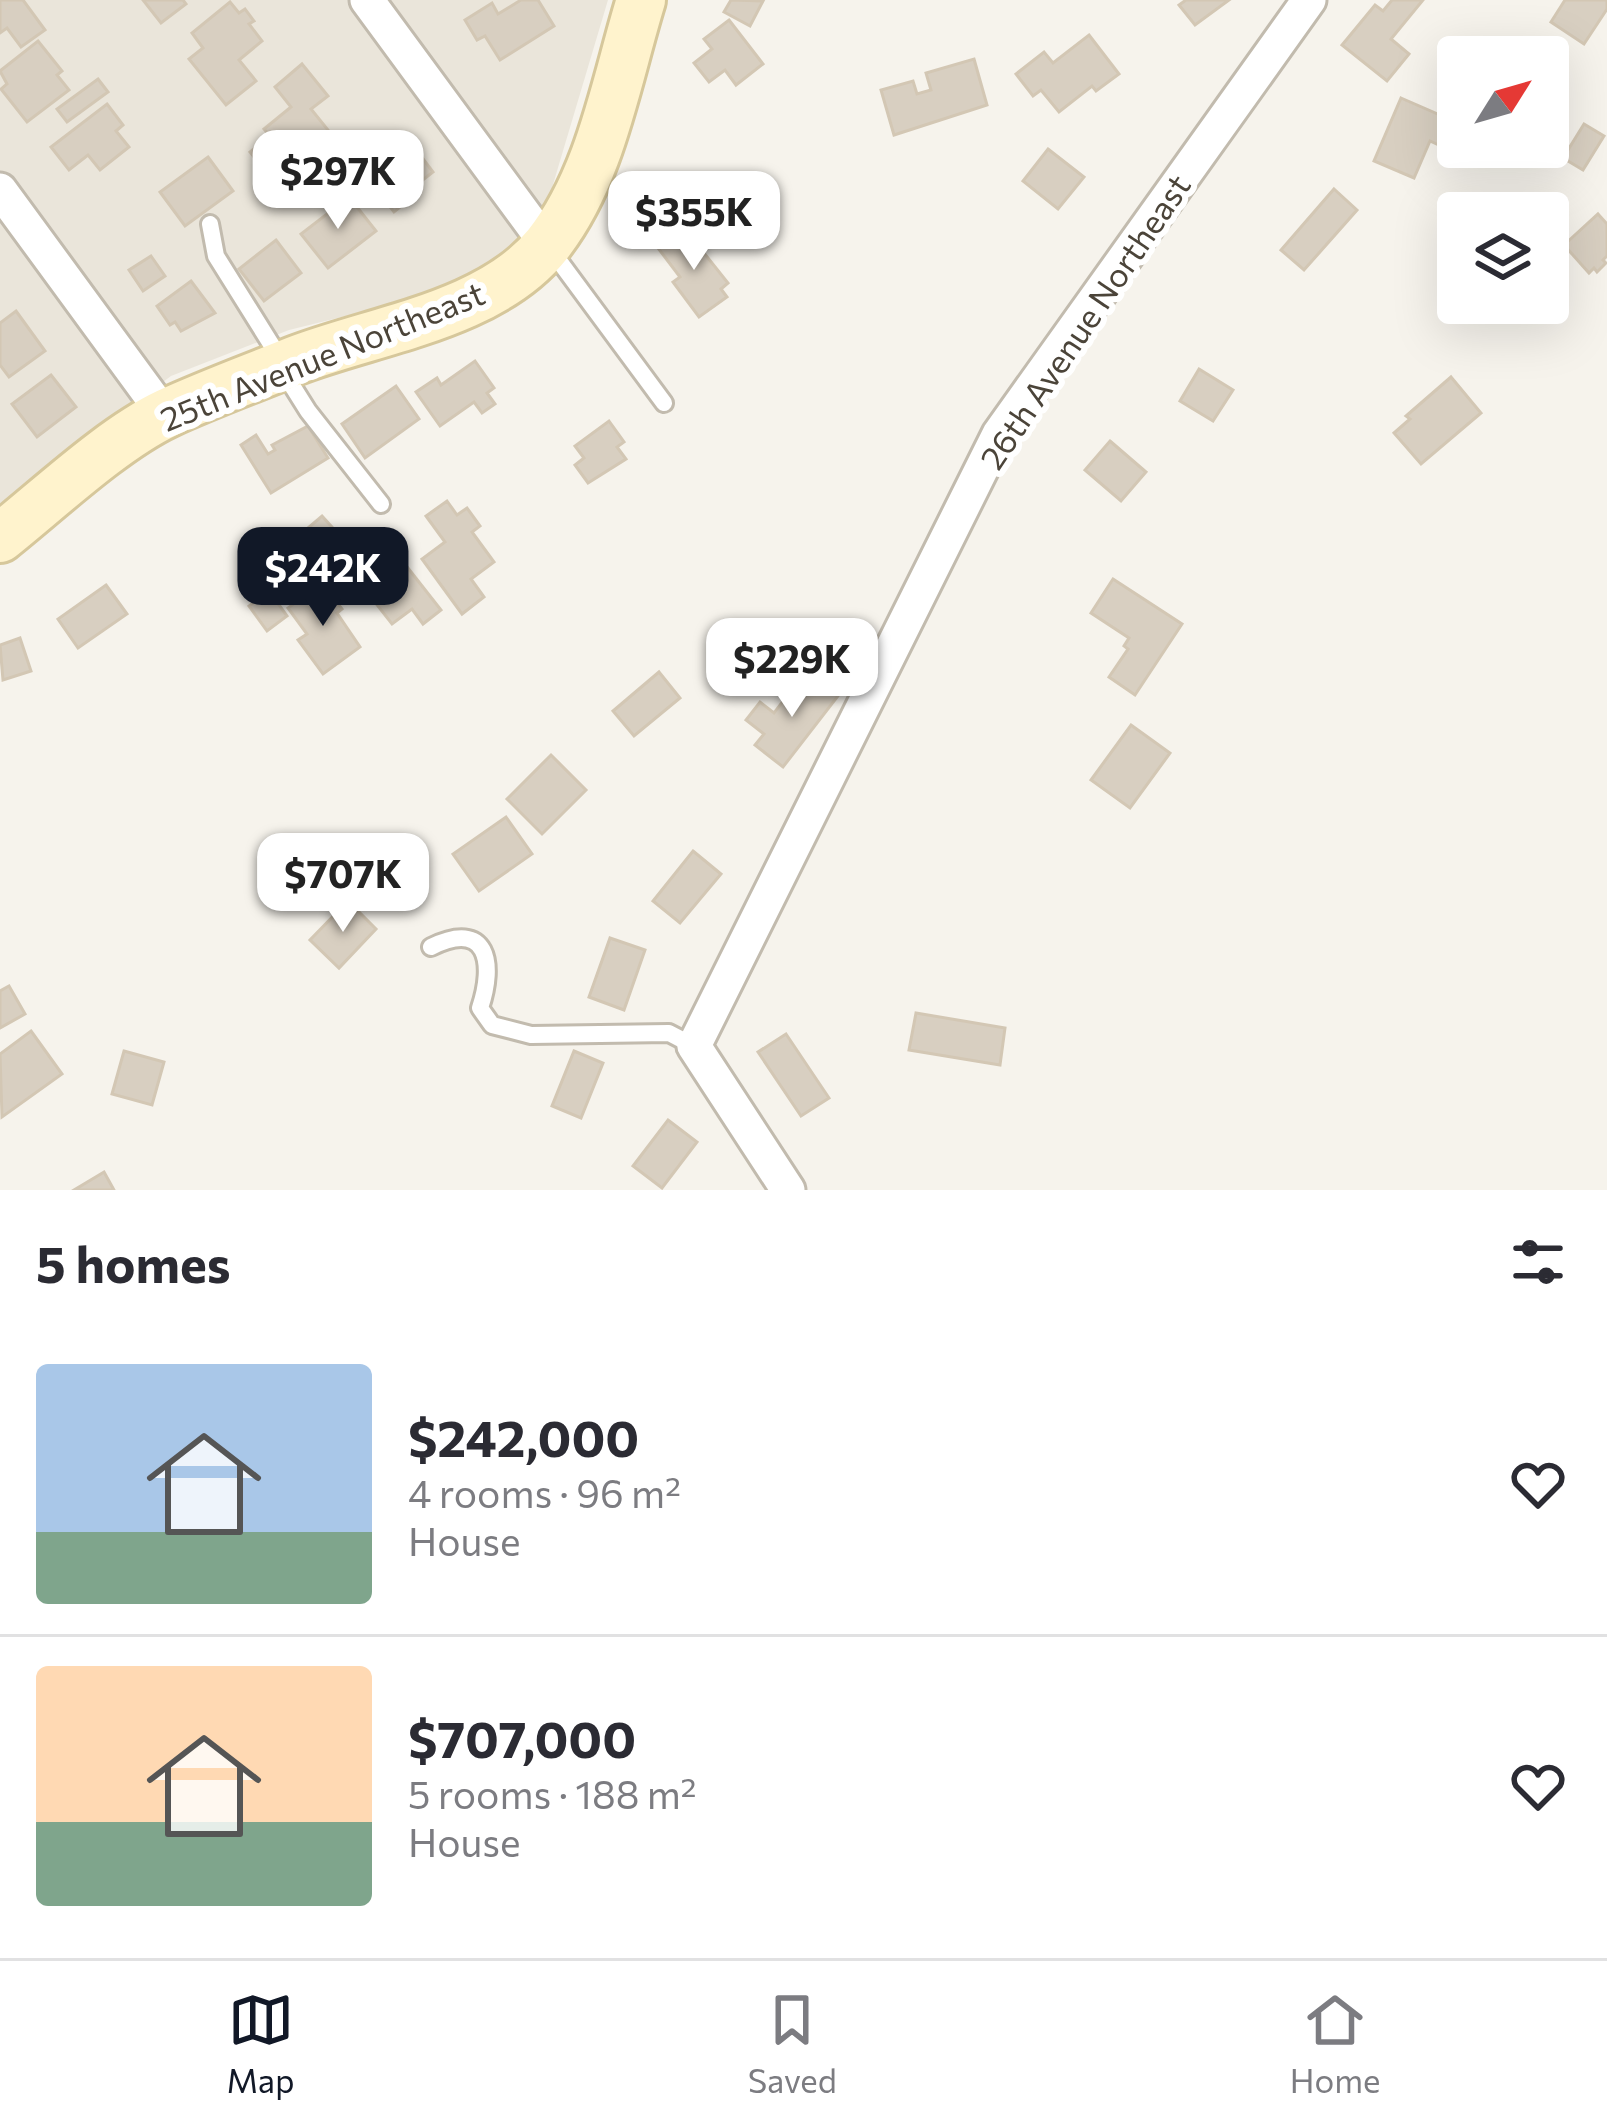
<!DOCTYPE html>
<html lang="en">
<head>
<meta charset="utf-8">
<style>
  body { margin:0; font-family:Commissioner,sans-serif; background:#f2f2f3; color:#2b2b33; height:100vh; display:flex; flex-direction:column; font-size:45px; white-space:nowrap }
  * { box-sizing:border-box; margin:0 }
  p { font-size:39px; color:#7c7c81 }
  .icon { flex:none; width:66px; height:66px; fill:none; stroke:currentColor; stroke-width:2; stroke-linecap:round; stroke-linejoin:round }
  .map { position:relative; height:1190px; overflow:hidden }
  .side { display:flex; flex-direction:column; background:#fff; flex:1 }
  .side>* { flex:none }
  .needle { width:78px; rotate:53deg }
  .controls { position:absolute; left:1437px; top:36px; display:grid; gap:24px }
  .controls a { display:grid; place-items:center; width:132px; height:132px; border-radius:12px; background:#fff; box-shadow:0 12px 48px #0002; font-size:60px }
  .price { position:absolute; translate:-50% -102px; padding:0 27px; border-radius:24px; background:#fff; color:#222; font-size:39px; line-height:78px; filter:drop-shadow(0 3px 6px #0008) }
  .price::after { content:''; position:absolute; left:50%; top:72px; width:36px; height:27px; margin-left:-18px; background:inherit; clip-path:polygon(0 0,100% 0,50% 100%) }
  .price.current { background:#111827; color:#fff }
  ul { padding:0; list-style:none }
  li { display:flex; align-items:center; gap:36px; height:300px; padding:0 36px }
  li+li { border-top:3px solid #e1e1e2 }
  li span { display:grid; place-items:center; flex:none; width:336px; height:240px; border-radius:12px; color:#555 }
  li>.icon { margin-inline-start:auto }
  span .icon { width:144px; height:144px; fill:#fffc; stroke-width:1 }
  li b { font-size:51px }
  h2 { display:flex; justify-content:space-between; align-items:center; height:144px; padding:0 36px; font-size:51px }
  .dock { display:flex; justify-content:space-around; align-items:center; height:168px; border-top:3px solid #e1e1e2; background:#fff; font-size:33px; color:#7c7c81 }
  .dock a { display:grid; justify-items:center; gap:6px }
  .dock .current { color:#111827 }
  .map>svg:first-child { display:block }
  .residential { fill:#eae5da }
  .building { fill:#d8cfc1; stroke:#d3c7b4; stroke-width:3 }
  .lines { fill:none; stroke-linecap:round; stroke-linejoin:round }
  .lane-casing { stroke:#c2bbae; stroke-width:22 }
  .street-casing { stroke:#c2bbae; stroke-width:39 }
  .secondary-casing { stroke:#d6c79b; stroke-width:54 }
  .lane { stroke:#fff; stroke-width:16 }
  .street { stroke:#fff; stroke-width:33 }
  .secondary { stroke:#fff3cd; stroke-width:48 }
  .labels { text-anchor:middle; dominant-baseline:central; stroke-width:12; stroke-linejoin:round; paint-order:stroke }
  .street-label { font-size:33px; fill:#4b4439; stroke:#fff }
</style>
</head>
<body>
<div class="map">
<svg width="1607" height="1190" viewBox="0 0 1607 1190">
  <rect width="100%" height="100%" fill="#f6f3ec"/>
  <polygon class="residential" points="0,0 608,0 543,218 514,256 435,294 289,330 171,376 0,504"/>
  <g class="building">
    <polygon points="0,0 23,0 45,30 21,47 7,28 0,33"/>
    <polygon points="143,0 183,0 186,4 161,23"/>
    <polygon points="521,0 538,0 554,26 500,60 485,36 477,40 465,20 492,3 498,14"/>
    <polygon points="731,0 763,1 750,26 724,12"/>
    <polygon points="1186,0 1229,0 1195,25 1179,5"/>
    <polygon points="1392,0 1423,0 1391,39 1409,54 1387,81 1342,45 1375,5 1383,11"/>
    <polygon points="1565,0 1607,0 1607,9 1584,44 1551,22"/>
    <polygon points="230,2 239,13 245,9 254,21 249,24 262,41 239,60 256,81 226,105 189,59 203,48 192,33"/>
    <polygon points="729,20 763,64 736,85 725,70 709,82 694,63 712,49 704,39"/>
    <polygon points="1089,35 1119,74 1096,91 1092,86 1059,112 1041,90 1033,96 1016,74 1044,52 1053,63"/>
    <polygon points="38,41 62,71 57,75 69,90 27,122 1,89 7,84 0,71"/>
    <polygon points="974,59 987,105 894,135 881,90 913,81 917,94 931,90 926,73"/>
    <polygon points="302,64 328,96 311,109 332,135 274,182 250,152 270,136 264,129 291,107 275,87"/>
    <polygon points="98,79 108,92 67,122 57,109"/>
    <polygon points="1401,98 1458,123 1454,152 1430,141 1414,178 1374,161"/>
    <polygon points="107,104 123,125 116,131 129,147 100,170 88,155 69,170 51,147"/>
    <polygon points="1584,124 1604,136 1583,170 1563,158"/>
    <polygon points="1048,149 1084,177 1058,209 1023,181"/>
    <polygon points="417,151 433,172 415,186 419,192 394,212 373,185"/>
    <polygon points="208,157 233,191 185,226 160,192"/>
    <polygon points="1334,189 1357,210 1304,270 1281,250"/>
    <polygon points="349,197 376,231 328,268 301,234"/>
    <polygon points="1598,214 1607,224 1607,256 1603,260 1606,263 1597,272 1594,268 1589,273 1564,245"/>
    <polygon points="684,228 728,283 721,289 727,297 699,317 673,282 680,277 658,248"/>
    <polygon points="276,240 301,273 264,301 239,269"/>
    <polygon points="151,256 165,276 143,291 129,270"/>
    <polygon points="191,281 215,313 181,331 175,322 170,325 157,306"/>
    <polygon points="16,311 45,351 9,377 0,365 0,323"/>
    <polygon points="475,361 494,388 487,393 495,404 482,413 474,402 440,426 416,392 437,378 441,385"/>
    <polygon points="1199,369 1233,390 1213,421 1180,401"/>
    <polygon points="51,375 76,407 37,437 12,404"/>
    <polygon points="1451,377 1481,413 1421,464 1394,433 1410,419 1406,416"/>
    <polygon points="396,386 419,419 365,458 342,424"/>
    <polygon points="609,421 624,442 617,447 626,459 588,483 575,465 584,458 575,446"/>
    <polygon points="308,426 328,458 271,493 241,445 256,435 268,454 275,450 272,445"/>
    <polygon points="1110,441 1146,472 1121,501 1085,470"/>
    <polygon points="447,501 457,515 467,508 480,526 472,532 494,562 471,579 484,597 462,614 422,559 445,542 426,516"/>
    <polygon points="322,516 349,546 328,565 301,534"/>
    <polygon points="404,563 441,610 423,624 412,609 392,624 367,592"/>
    <polygon points="1113,579 1182,624 1135,695 1109,677 1128,649 1124,646 1129,638 1091,613"/>
    <polygon points="322,583 342,609 337,613 360,647 323,674 298,640 307,634 288,608"/>
    <polygon points="106,585 127,614 78,648 58,619"/>
    <polygon points="269,591 287,616 267,631 249,606"/>
    <polygon points="20,638 31,671 3,680 0,645"/>
    <polygon points="659,672 680,698 634,736 613,711"/>
    <polygon points="818,674 841,692 783,767 755,745 764,734 746,720 760,702 774,713 790,692 799,699"/>
    <polygon points="1131,725 1170,753 1130,808 1091,780"/>
    <polygon points="551,755 586,790 542,834 507,799"/>
    <polygon points="506,817 532,854 479,891 453,854"/>
    <polygon points="693,851 721,874 680,923 653,901"/>
    <polygon points="348,901 376,929 339,968 310,940"/>
    <polygon points="610,938 645,950 624,1010 589,997"/>
    <polygon points="9,986 25,1014 0,1028 0,991"/>
    <polygon points="916,1013 1005,1028 1000,1065 909,1050"/>
    <polygon points="31,1031 62,1074 2,1117 0,1054"/>
    <polygon points="786,1034 829,1098 801,1116 758,1052"/>
    <polygon points="124,1051 164,1062 152,1105 112,1094"/>
    <polygon points="574,1051 603,1063 581,1118 552,1106"/>
    <polygon points="668,1120 697,1142 662,1188 633,1166"/>
    <polygon points="104,1172 114,1190 74,1190"/>
  </g>
  <g class="lines">
    <g class="lane-casing">
      <g id="lane">
        <polyline points="210,224 216,256 281,360"/>
        <polyline points="551,250 664,403"/>
        <polyline points="281,368 308,411 381,504"/>
        <path d="M 431,947 C 488,919 495,963 480,1008 L 492,1025 L 531,1035 L 669,1033 L 694,1046"/>
      </g>
    </g>
    <g class="street-casing">
      <g id="street">
        <polyline points="367,0 547,245"/>
        <polyline points="0,190 164,414"/>
        <polyline points="788,1190 694,1046 999,434 1309,0"/>
      </g>
    </g>
    <g class="secondary-casing">
      <path id="secondary" d="M 0,538 C 49,499 112,439 167,413 C 208,394 252,378 294,361 C 373,330 490,316 547,245 C 601,177 616,81 641,0"/>
    </g>
    <use href="#lane" class="lane"/>
    <use href="#street" class="street"/>
    <use href="#secondary" class="secondary"/>
  </g>
  <g class="labels">
    <g class="street-label">
      <text transform="translate(1084 321) rotate(-56)">26th Avenue Northeast</text>
      <text transform="translate(322 355) rotate(-22)">25th Avenue Northeast</text>
    </g>
  </g>
</svg>
<div class="controls">
<a><svg class="needle" viewBox="-14 -14 28 28"><path d="M0-13l5 13h-10z" fill="#e53935"/><path d="M0 13l5-13h-10z" fill="#7c7c81"/></svg></a>
<a><svg class="icon" aria-label="layers" viewBox="0 0 24 24"><path d="M12 4l9 5-9 5-9-5zM3 14l9 5 9-5"/></svg></a>
</div>
<b class="price" style="left:338px;top:232px">$297K</b>
<b class="price" style="left:694px;top:273px">$355K</b>
<b class="price current" style="left:323px;top:629px">$242K</b>
<b class="price" style="left:792px;top:720px">$229K</b>
<b class="price" style="left:343px;top:935px">$707K</b>
</div>
<section class="side">
<h2>5 homes<svg class="icon" aria-label="filters" viewBox="0 0 24 24"><path d="M4 7h16M4 17h16"/><circle cx="9" cy="7" r="2"/><circle cx="15" cy="17" r="2"/></svg></h2>
<ul>
<li><span style="background:linear-gradient(#a9c7e8 70%,#7fa58c 0)"><svg class="icon" aria-label="home" viewBox="0 0 24 24"><path d="M3 11l9-7 9 7M6 9v11h12V9"/></svg></span><div><b>$242,000</b><p>4 rooms · 96 m²</p><p>House</p></div><svg class="icon" aria-label="heart" viewBox="0 0 24 24"><path d="M12 20l-8-8c-3-5 5-10 8-4 3-6 11-1 8 4z"/></svg></li>
<li><span style="background:linear-gradient(#ffd9b3 65%,#7fa58c 0)"><svg class="icon" aria-label="home" viewBox="0 0 24 24"><path d="M3 11l9-7 9 7M6 9v11h12V9"/></svg></span><div><b>$707,000</b><p>5 rooms · 188 m²</p><p>House</p></div><svg class="icon" aria-label="heart" viewBox="0 0 24 24"><path d="M12 20l-8-8c-3-5 5-10 8-4 3-6 11-1 8 4z"/></svg></li>
</ul>
</section>
<nav class="dock">
<a class="current"><svg class="icon" aria-label="map" viewBox="0 0 24 24"><path d="M3 6l6-2 6 2 6-2v14l-6 2-6-2-6 2zM9 4v14M15 6v14"/></svg>Map</a>
<a><svg class="icon" aria-label="saved" viewBox="0 0 24 24"><path d="M7 4h10v16l-5-4-5 4z"/></svg>Saved</a>
<a><svg class="icon" aria-label="home" viewBox="0 0 24 24"><path d="M3 11l9-7 9 7M6 9v11h12V9"/></svg>Home</a>
</nav>
</body>
</html>
